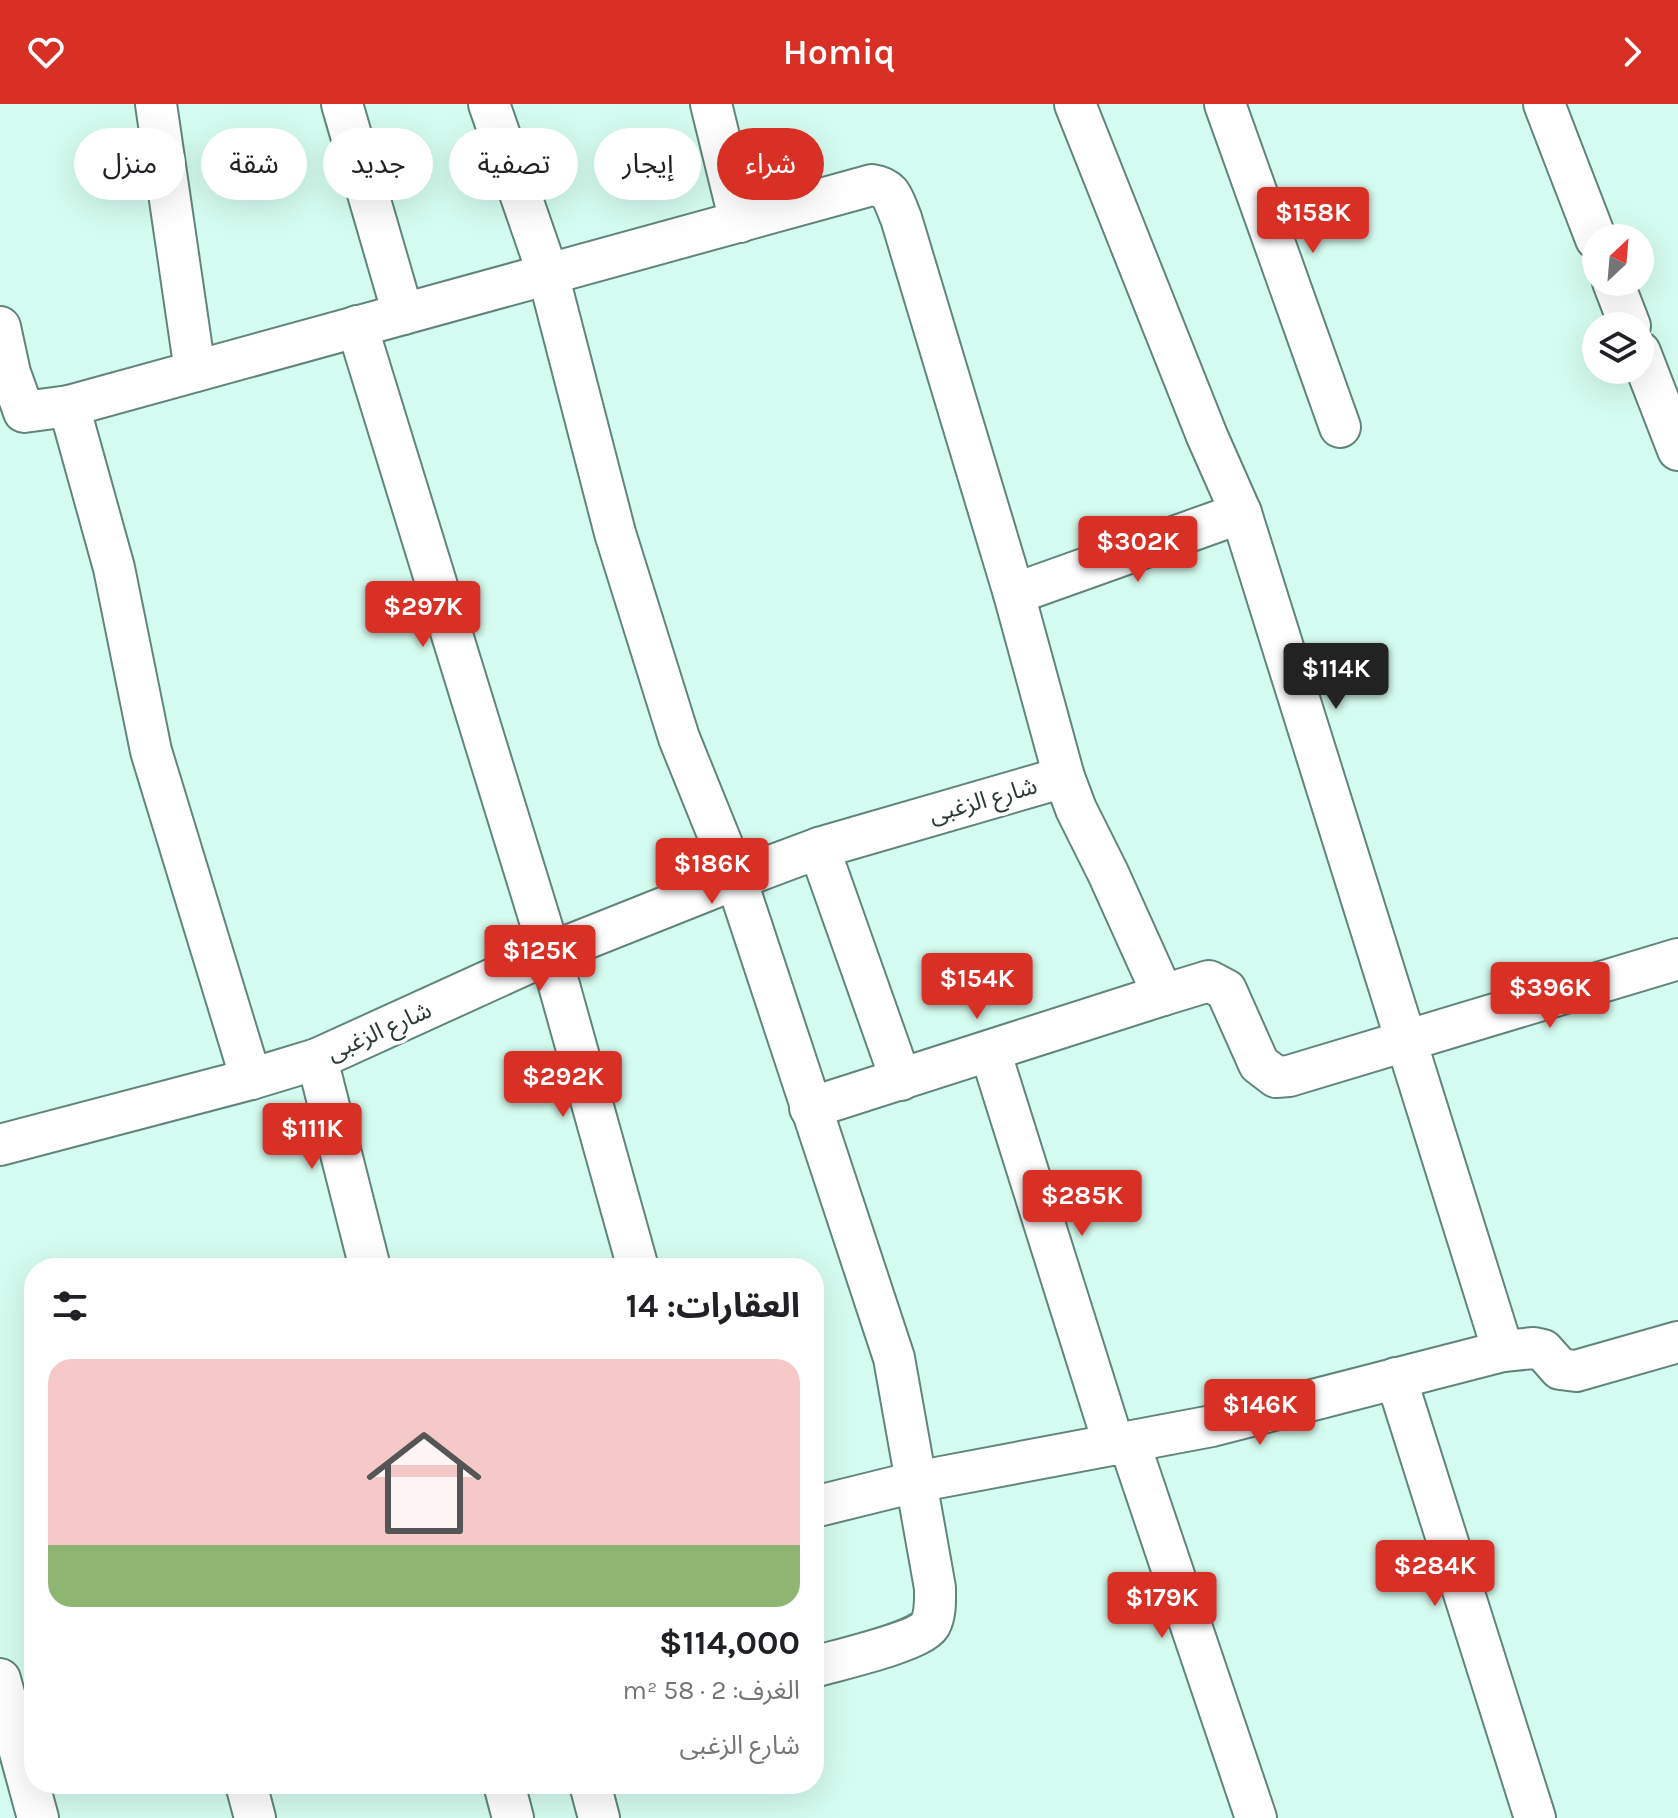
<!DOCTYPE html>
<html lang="ar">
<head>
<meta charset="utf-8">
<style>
  body { margin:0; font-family:Karla,"Noto Sans Arabic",sans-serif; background:#f6f6f6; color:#202124; direction:rtl; height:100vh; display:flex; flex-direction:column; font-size:30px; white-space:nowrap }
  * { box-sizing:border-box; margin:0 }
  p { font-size:26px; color:#757577 }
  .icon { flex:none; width:44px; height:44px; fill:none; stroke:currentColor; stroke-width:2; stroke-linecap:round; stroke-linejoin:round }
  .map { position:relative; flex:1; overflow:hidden; direction:ltr }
  .drawer { position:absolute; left:24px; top:1154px; width:800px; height:536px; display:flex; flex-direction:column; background:#fff; border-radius:32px; box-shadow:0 8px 32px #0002; direction:rtl }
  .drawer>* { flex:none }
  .guide { position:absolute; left:24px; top:24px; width:800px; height:72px; direction:rtl; display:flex; gap:16px }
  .needle { width:52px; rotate:26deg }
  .fabs { position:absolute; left:1582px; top:120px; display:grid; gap:16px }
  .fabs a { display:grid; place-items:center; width:72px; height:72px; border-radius:50%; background:#fff; box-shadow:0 8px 32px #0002; font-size:40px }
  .price { position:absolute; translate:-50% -68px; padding:0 18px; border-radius:8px; background:#d93025; color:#fff; font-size:26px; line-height:52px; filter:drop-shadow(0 2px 4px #0008) }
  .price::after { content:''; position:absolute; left:50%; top:48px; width:24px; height:18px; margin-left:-12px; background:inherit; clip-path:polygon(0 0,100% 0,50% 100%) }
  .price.current { background:#222; color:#fff }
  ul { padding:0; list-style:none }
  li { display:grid; align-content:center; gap:16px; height:424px; padding:0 24px }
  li+li { border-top:2px solid #e0e0e0 }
  li span { display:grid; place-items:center; height:248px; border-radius:24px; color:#555 }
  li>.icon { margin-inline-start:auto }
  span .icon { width:144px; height:144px; fill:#fffc; stroke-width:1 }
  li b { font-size:34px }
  h2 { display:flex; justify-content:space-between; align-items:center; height:96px; padding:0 24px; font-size:34px }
  .pill { padding:0 28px; border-radius:36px; background:#fff; box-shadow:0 8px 32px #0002; font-size:28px; line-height:72px }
  .pill.current { background:#d93025; color:#fff }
  header { display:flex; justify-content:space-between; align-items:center; height:104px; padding:0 24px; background:#d93025; color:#fff; font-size:36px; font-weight:600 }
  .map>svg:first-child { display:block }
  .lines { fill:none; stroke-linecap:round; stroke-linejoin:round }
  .minor-casing { stroke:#61857a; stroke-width:44 }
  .minor { stroke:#fff; stroke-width:40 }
  .labels { text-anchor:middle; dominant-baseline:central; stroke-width:7; stroke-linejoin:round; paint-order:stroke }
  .street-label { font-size:24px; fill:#2a3a35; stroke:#fff }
</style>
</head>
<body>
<header><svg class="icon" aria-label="forward" viewBox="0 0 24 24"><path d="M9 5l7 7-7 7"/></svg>Homiq<svg class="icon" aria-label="heart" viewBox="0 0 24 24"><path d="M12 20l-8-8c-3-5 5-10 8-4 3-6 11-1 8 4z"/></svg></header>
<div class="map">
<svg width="1678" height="1714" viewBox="0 0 1678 1714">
  <rect width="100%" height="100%" fill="#d5fcf0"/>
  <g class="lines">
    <g class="minor-casing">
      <g id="minor">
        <polyline points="156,0 195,267"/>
        <polyline points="342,0 403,210"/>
        <path d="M 489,0 L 548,170 L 615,429 L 679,634 L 736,775 L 894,1254 L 935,1484 C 935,1496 936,1510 930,1521 C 919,1538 837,1556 814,1563"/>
        <polyline points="711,0 740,118"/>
        <polyline points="1075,0 1207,332 1241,409 1503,1247"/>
        <polyline points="1225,0 1340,323"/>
        <polyline points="1544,0 1596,135"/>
        <polyline points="1613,178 1630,222"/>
        <polyline points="357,222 550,849 638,1164"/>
        <polyline points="0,223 10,269 24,308 69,302"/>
        <polyline points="1640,248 1678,346"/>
        <polyline points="1014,490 1241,409"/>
        <polyline points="819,744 901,976"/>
        <polyline points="990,947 1114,1341"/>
        <polyline points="317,955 370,1164"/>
        <path d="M 251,975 L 151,647 L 114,464 L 69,302 L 872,81 C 893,84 893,96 901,114 L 1014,490 L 1064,673 L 1076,705 L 1108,769 L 1163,891 L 1209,877 L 1226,886 L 1259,960 L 1276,973 L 1289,972 L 1678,855"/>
        <polyline points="810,1004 1163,891"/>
        <polyline points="0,1041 251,975 317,955 550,849 736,775 819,744 1064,673"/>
        <polyline points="1396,1274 1535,1714"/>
        <polyline points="1129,1338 1256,1714"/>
        <polyline points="814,1403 915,1378 1212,1322 1503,1247 1534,1244 1543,1246 1560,1265 1576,1267 1678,1238"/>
        <polyline points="0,1575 38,1714"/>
        <polyline points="246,1680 255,1714"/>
        <polyline points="504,1680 513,1714"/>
        <polyline points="590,1680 599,1714"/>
      </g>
    </g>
    <use href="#minor" class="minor"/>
  </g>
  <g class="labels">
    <g class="street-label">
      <text transform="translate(983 696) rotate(-16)">شارع الزغبى</text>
      <text transform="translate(379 927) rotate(-24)">شارع الزغبى</text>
    </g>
  </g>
</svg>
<div class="fabs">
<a><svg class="needle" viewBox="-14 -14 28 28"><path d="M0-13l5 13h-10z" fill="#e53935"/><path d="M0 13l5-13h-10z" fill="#757577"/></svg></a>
<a><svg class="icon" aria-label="layers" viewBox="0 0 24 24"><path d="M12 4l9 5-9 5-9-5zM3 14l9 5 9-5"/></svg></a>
</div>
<b class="price" style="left:1313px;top:151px">$158K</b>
<b class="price" style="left:1138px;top:480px">$302K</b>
<b class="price" style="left:423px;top:545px">$297K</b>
<b class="price current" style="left:1336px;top:607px">$114K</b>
<b class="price" style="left:712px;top:802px">$186K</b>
<b class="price" style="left:540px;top:889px">$125K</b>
<b class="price" style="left:977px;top:917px">$154K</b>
<b class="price" style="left:1550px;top:926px">$396K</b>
<b class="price" style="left:563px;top:1015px">$292K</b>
<b class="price" style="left:312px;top:1067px">$111K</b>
<b class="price" style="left:1082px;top:1134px">$285K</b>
<b class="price" style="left:1260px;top:1343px">$146K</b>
<b class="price" style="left:1435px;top:1504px">$284K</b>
<b class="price" style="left:1162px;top:1536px">$179K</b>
<div class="guide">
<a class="pill current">شراء</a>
<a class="pill">إيجار</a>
<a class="pill">تصفية</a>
<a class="pill">جديد</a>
<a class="pill">شقة</a>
<a class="pill">منزل</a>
</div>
<section class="drawer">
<h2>العقارات: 14<svg class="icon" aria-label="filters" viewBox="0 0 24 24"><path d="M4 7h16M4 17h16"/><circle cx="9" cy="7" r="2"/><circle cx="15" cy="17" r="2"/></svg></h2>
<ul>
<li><span style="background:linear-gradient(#f6c9c9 75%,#8fb573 0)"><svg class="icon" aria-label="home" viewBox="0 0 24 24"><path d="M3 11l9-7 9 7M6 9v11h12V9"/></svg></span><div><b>$114,000</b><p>الغرف: 2 · 58 m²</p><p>شارع الزغبى</p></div></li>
</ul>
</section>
</div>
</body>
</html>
